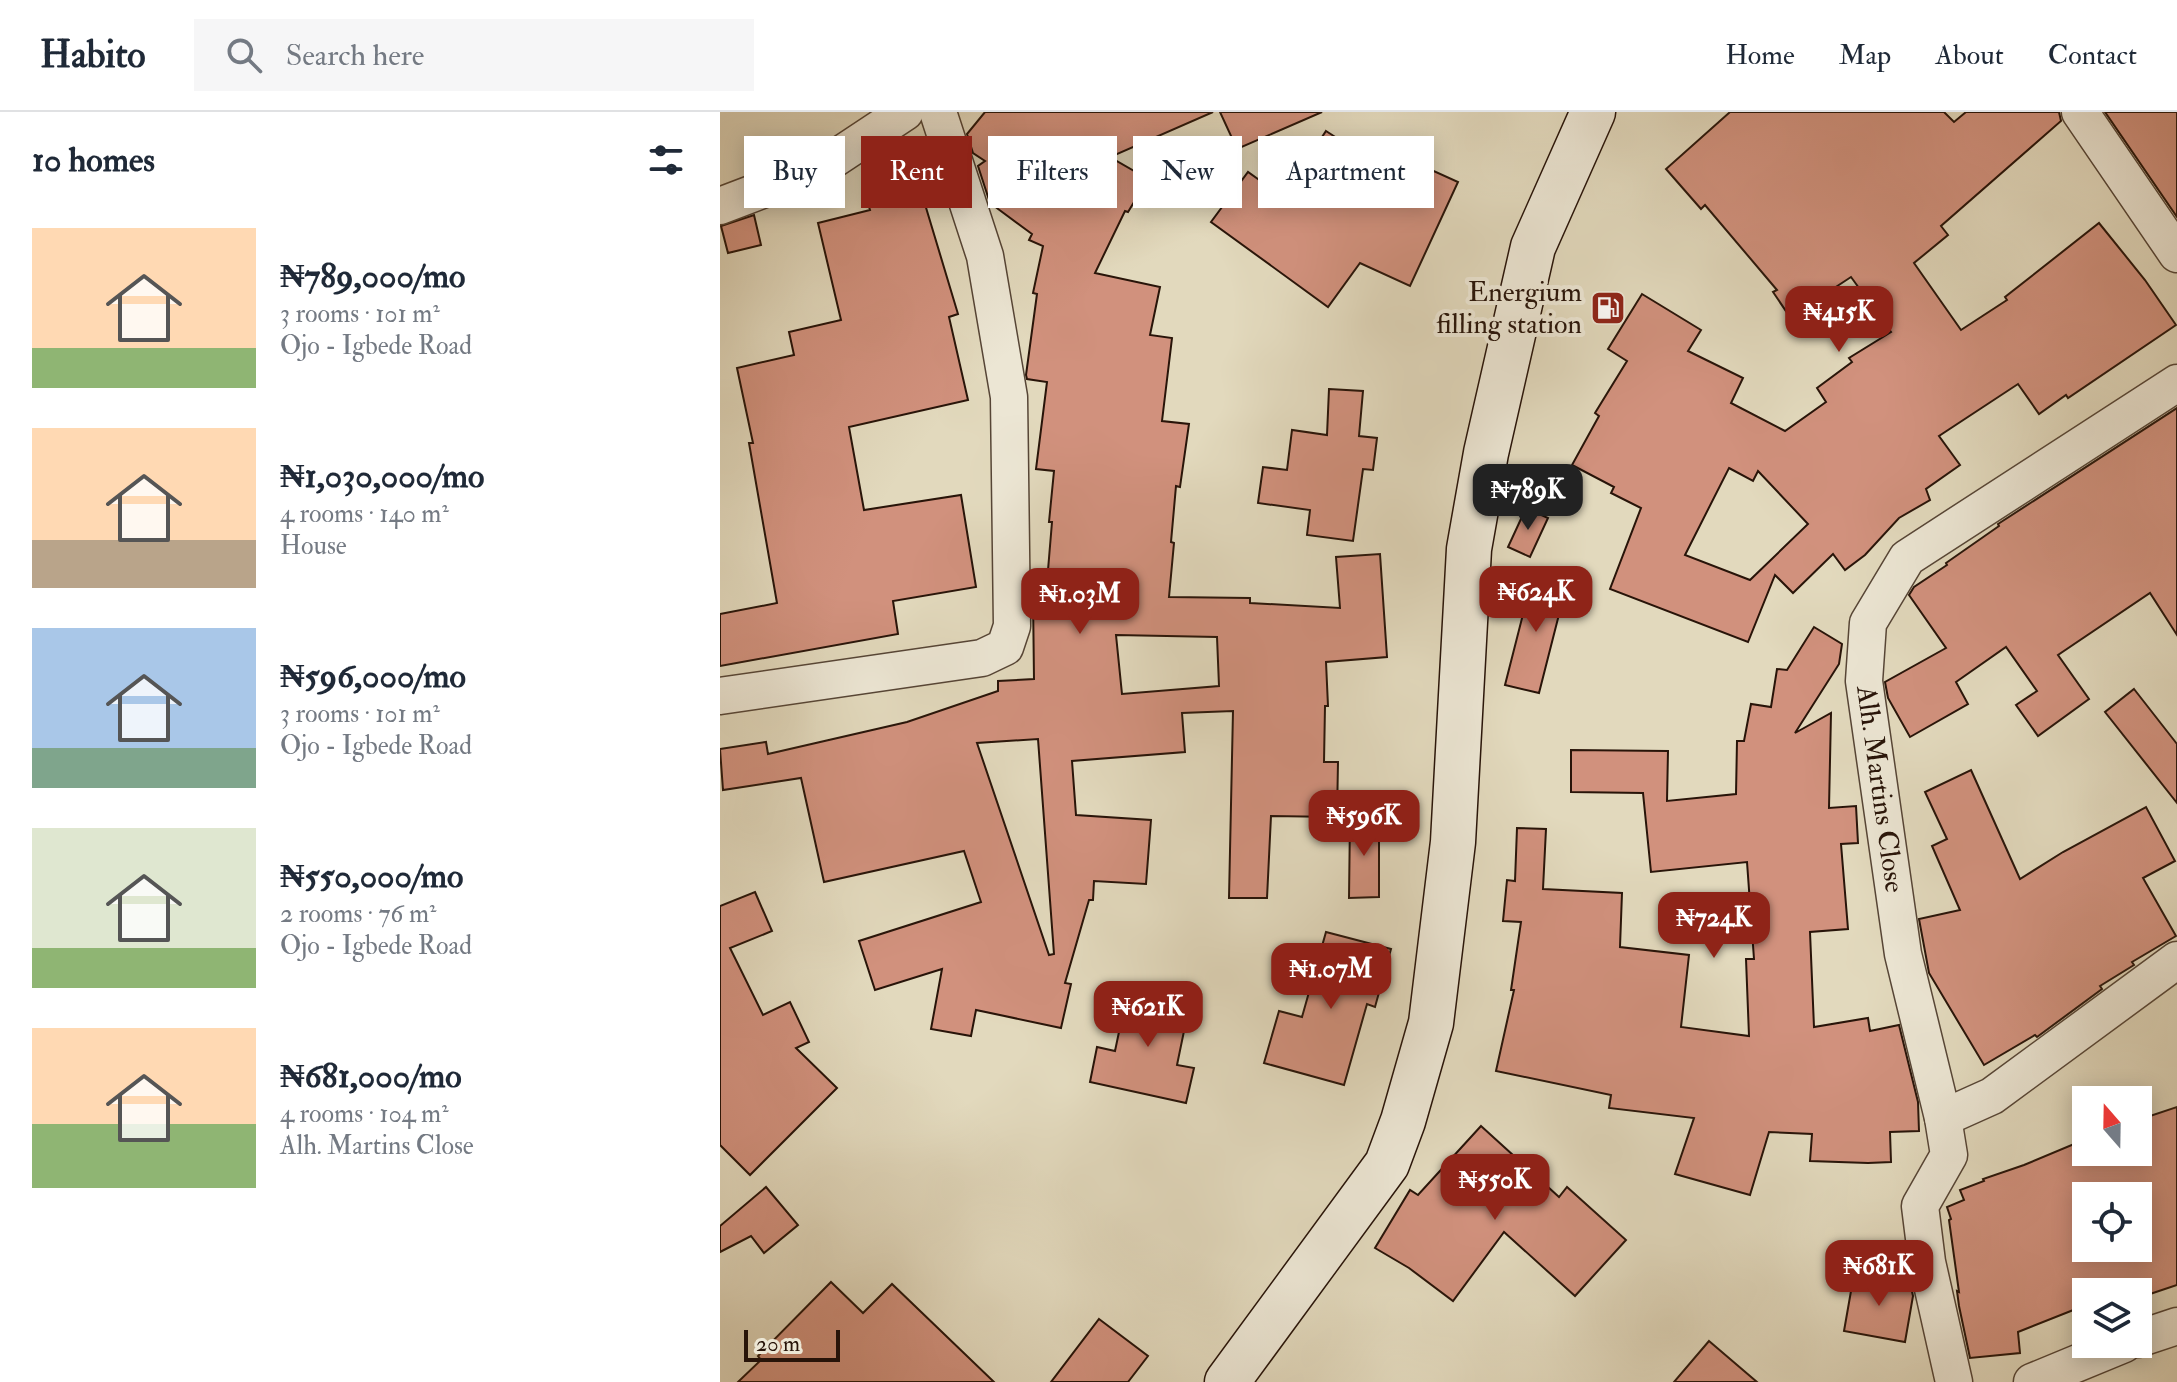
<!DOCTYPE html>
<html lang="en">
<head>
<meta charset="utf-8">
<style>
  body { margin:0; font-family:"IM FELL Double Pica",serif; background:#f6f6f7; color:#1f2937; height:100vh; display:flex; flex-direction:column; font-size:30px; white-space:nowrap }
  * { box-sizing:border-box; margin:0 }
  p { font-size:26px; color:#747a83 }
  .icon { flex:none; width:44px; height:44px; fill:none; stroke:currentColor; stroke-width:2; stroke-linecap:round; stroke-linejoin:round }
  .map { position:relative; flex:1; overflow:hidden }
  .sheet { display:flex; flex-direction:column; background:#fff; width:720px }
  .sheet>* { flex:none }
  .guide { position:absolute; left:24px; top:24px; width:760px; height:72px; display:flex; gap:16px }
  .needle { width:52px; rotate:340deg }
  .fabs { position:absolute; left:1352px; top:974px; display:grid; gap:16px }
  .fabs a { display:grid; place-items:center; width:80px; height:80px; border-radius:0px; background:#fff; box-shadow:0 4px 20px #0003; font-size:40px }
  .scale { position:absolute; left:24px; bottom:20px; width:96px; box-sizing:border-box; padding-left:8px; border:4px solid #281409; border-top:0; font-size:22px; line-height:28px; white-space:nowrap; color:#281409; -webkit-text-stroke:6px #ece6d4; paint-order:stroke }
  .price { position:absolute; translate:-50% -68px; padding:0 18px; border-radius:16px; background:#8f2418; color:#fff; font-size:26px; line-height:52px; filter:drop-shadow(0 2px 4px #0008) }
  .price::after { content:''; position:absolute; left:50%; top:48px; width:24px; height:18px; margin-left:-12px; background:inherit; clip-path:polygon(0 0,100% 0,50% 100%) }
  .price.current { background:#222; color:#fff }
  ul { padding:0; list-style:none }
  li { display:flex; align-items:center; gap:24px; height:200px; padding:0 32px }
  li span { display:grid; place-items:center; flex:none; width:224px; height:160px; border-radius:0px; color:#555 }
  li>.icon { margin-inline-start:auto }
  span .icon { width:96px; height:96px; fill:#fffc; stroke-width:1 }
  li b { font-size:34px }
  h2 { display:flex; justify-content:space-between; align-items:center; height:96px; padding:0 32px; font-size:34px }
  .tag { padding:0 28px; border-radius:0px; background:#fff; box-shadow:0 4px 20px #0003; font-size:28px; line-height:72px }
  .tag.current { background:#8f2418; color:#fff }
  header { display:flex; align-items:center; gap:48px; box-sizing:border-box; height:112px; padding:0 40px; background:#fff; border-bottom:2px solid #e0e1e3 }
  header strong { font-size:38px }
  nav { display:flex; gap:44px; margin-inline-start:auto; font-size:28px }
  .search { width:560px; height:72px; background:#f6f6f7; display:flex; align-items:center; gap:20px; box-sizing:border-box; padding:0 28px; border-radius:0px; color:#747a83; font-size:30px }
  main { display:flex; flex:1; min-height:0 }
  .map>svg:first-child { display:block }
  .building { fill:#d1917d; stroke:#281409; stroke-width:2; fill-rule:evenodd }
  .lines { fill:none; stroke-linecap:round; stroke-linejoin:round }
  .street-casing { stroke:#564536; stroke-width:39 }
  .secondary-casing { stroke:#281409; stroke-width:47 }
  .street { stroke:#ece6d4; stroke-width:36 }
  .secondary { stroke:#ece6d4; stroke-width:44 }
  .labels { text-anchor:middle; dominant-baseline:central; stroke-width:8; stroke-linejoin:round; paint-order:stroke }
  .poi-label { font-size:28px; fill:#281409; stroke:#ece6d4; text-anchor:end }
  .street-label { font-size:28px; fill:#281409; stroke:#ece6d4 }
</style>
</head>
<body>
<header>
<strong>Habito</strong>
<div class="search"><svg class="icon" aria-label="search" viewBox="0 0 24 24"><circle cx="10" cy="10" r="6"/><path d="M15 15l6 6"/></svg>Search here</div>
<nav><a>Home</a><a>Map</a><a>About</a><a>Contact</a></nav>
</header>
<main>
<section class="sheet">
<h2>10 homes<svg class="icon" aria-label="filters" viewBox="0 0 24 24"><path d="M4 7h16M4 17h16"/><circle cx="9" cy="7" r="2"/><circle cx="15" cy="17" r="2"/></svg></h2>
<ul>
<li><span style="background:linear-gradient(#ffd9b3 75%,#8fb573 0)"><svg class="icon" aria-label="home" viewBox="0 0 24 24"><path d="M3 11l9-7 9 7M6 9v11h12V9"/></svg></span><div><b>₦789,000/mo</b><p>3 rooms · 101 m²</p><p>Ojo - Igbede Road</p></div></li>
<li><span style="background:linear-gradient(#ffd9b3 70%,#b9a48a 0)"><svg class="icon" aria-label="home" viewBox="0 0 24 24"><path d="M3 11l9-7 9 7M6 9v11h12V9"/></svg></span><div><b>₦1,030,000/mo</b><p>4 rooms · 140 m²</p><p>House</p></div></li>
<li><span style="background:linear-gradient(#a9c7e8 75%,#7fa58c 0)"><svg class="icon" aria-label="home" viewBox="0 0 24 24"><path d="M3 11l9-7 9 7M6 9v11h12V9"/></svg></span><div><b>₦596,000/mo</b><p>3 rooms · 101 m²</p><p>Ojo - Igbede Road</p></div></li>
<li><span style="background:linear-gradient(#dfe7d0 75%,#8fb573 0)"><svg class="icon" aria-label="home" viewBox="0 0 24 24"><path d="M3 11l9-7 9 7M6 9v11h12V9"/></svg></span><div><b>₦550,000/mo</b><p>2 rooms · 76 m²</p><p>Ojo - Igbede Road</p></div></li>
<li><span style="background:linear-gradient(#ffd9b3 60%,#8fb573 0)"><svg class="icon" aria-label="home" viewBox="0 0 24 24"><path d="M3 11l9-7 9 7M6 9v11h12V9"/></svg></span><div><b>₦681,000/mo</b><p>4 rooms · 104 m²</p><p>Alh. Martins Close</p></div></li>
</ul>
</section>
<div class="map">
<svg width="1457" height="1270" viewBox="0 0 1457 1270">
  <rect width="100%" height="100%" fill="#e2d9bd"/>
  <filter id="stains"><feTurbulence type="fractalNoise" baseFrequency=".0025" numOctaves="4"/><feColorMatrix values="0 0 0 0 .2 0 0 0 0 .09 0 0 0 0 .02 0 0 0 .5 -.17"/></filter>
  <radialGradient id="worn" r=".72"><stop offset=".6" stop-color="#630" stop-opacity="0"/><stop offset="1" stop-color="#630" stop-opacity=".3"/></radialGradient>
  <g class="building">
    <path d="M 265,0 L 493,0 L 390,45 L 428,67 L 408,100 L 405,99 L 375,161 L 440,175 L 430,223 L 452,226 L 442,309 L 469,312 L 460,375 L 456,374 L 451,430 L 454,431 L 449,485 L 530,486 L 530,491 L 620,496 L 616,445 L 660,442 L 667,545 L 606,550 L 608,594 L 605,594 L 604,650 L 618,650 L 617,705 L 551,704 L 547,786 L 509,786 L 513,599 L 462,601 L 465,640 L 352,649 L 356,703 L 431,708 L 426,772 L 374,769 L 373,788 L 369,788 L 345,871 L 351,872 L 341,916 L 256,898 L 251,924 L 211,917 L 222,857 L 155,878 L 139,829 L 261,790 L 244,739 L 104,770 L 81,666 L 3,678 L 0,637 L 46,630 L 48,642 L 187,610 L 278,579 L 278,569 L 314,567 L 313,483 L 326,482 L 332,410 L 329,410 L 334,359 L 316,357 L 327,270 L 307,267 L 306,263 L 317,182 L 313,181 L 323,134 L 309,128 L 312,122 L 270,91 L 258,54 L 265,49 L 253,41 L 247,22 ZM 396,523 L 497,525 L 499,574 L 402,582 ZM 318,627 L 334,842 L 329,843 L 257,631 Z"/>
    <polygon points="500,0 602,0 517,37"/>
    <path d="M 1010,0 L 1224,0 L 1234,10 L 1246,0 L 1339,0 L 1341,9 L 1221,114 L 1228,123 L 1194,151 L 1241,218 L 1287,188 L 1285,185 L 1379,111 L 1425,168 L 1456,213 L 1348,286 L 1346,283 L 1319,302 L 1298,272 L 1219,324 L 1240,353 L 1206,377 L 1210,388 L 1179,406 L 1145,443 L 1125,458 L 1113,442 L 1073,481 L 1055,463 L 1028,530 L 890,477 L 921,396 L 891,381 L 894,375 L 852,353 L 879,304 L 875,301 L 907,249 L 888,237 L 922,182 L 981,218 L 968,239 L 1023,266 L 1011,291 L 1065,319 L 1106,290 L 1097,276 L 1132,250 L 1129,246 L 1171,220 L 1131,165 L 1070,205 L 1053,180 L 1057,178 L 985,93 L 981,97 L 946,57 ZM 1009,356 L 1033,369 L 1038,359 L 1088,412 L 1030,468 L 965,443 Z"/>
    <polygon points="1385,0 1457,0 1457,105"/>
    <polygon points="606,19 685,70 694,50 738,70 690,174 640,151 608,195 491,110 528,60 563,85"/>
    <polygon points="198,69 238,202 229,205 248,288 129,315 144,398 241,383 256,475 173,489 178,522 0,554 0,502 57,491 29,331 33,331 17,256 74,243 69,220 121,208 98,111 150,98 146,85"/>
    <polygon points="34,103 41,133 8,141 1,114"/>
    <polygon points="609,277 643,279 639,324 657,326 653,358 643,357 633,429 587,423 590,398 538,391 543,355 567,358 572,318 607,323"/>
    <polygon points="1457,296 1457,523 1430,481 1338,543 1369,587 1318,624 1296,593 1317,579 1286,535 1236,570 1248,592 1190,625 1168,586 1165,570 1226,536 1189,483 1194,475 1227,453 1226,451 1279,414 1278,412"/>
    <polygon points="806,396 828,406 810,445 788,435"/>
    <polygon points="813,463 847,471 819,581 785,573"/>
    <polygon points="1094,515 1122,532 1119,552 1075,621 1111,601 1109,696 1136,694 1138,731 1121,732 1128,817 1090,820 1094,915 1148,906 1150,919 1179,913 1198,990 1199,1019 1170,1020 1171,1050 1148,1051 1090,1049 1092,1022 1049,1020 1030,1083 955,1062 974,1006 889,996 891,983 776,959 794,878 791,878 801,810 783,809 787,768 795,769 797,716 826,717 823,777 902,781 900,835 969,843 961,915 1029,924 1026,847 1034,847 1027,750 931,760 923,681 851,680 851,638 948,639 947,689 1016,682 1017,629 1024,629 1031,592 1051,595 1057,557 1067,558"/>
    <polygon points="1414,577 1457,632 1457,691 1385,600"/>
    <polygon points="1251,658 1300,767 1343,740 1426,695 1455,749 1423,766 1456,824 1412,850 1414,853 1380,874 1382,877 1317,925 1315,923 1264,953 1209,861 1199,807 1240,798 1212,734 1227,727 1205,680"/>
    <polygon points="630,707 659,707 659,785 629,786"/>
    <polygon points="35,780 52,819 10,836 43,903 70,890 89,930 76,936 117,976 30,1063 0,1033 0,794"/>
    <polygon points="606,820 671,837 655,895 647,892 624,973 544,951 559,899 582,905"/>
    <polygon points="408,877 470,890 457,953 474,956 466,991 370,970 377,935 395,939"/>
    <path d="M 1457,995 L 1457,1173 L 1418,1186 L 1418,1180 L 1366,1180 L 1366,1193 L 1298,1220 L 1300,1241 L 1250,1246 L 1239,1194 L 1237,1179 L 1239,1180 L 1229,1108 L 1231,1107 L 1227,1095 L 1244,1088 L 1240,1078 L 1264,1069 L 1263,1067 L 1304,1053 L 1366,1027 L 1366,1040 L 1418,1040 L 1418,1008 ZM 1366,1084 L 1418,1084 L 1418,1136 L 1366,1136 Z"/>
    <polygon points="761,1014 839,1085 847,1075 906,1128 855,1184 784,1120 733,1189 689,1156 655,1136 690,1078 698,1083"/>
    <polygon points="46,1075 78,1113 44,1141 31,1124 0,1140 0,1114"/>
    <polygon points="1134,1162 1190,1171 1193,1184 1185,1230 1124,1219"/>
    <polygon points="111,1170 143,1201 172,1172 274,1270 18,1270 41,1248 38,1244"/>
    <polygon points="379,1207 428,1244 408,1270 331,1270"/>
    <polygon points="989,1229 1037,1270 954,1270"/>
  </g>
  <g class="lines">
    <g class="street-casing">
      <g id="street">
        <polyline points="1360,0 1457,142"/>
        <polyline points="0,94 102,55 185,0"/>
        <polyline points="0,584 262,546 285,535 292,514 289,285 265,144 218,0"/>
        <polyline points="1223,1006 1272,984 1457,848"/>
        <polyline points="1418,1227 1457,1214"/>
        <polyline points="1234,1270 1207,1150 1200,1094 1229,1043 1223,1006 1183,842 1144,569 1148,511 1187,446 1457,271"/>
        <polyline points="1312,1270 1404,1232"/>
      </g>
    </g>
    <g class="secondary-casing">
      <polyline id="secondary" points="507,1270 667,1052 683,1009 711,911 733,730 749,437 766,341 813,135 873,0"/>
    </g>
    <use href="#street" class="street"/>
    <use href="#secondary" class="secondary"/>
  </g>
  <defs>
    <g id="fuel-square" transform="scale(1.8)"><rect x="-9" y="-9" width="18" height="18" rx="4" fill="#8f2418" stroke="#ece6d4"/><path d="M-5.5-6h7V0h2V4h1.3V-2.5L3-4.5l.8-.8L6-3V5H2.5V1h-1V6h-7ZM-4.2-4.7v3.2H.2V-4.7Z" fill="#fff"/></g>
  </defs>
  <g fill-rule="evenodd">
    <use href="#fuel-square" x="888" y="196"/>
  </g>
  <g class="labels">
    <g class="poi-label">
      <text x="862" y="180">Energium<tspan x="862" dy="32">filling station</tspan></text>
    </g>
    <g class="street-label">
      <text transform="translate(1160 677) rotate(82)">Alh. Martins Close</text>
    </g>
  </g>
  <rect width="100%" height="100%" filter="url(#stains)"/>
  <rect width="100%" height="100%" fill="url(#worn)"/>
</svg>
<div class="fabs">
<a><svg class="needle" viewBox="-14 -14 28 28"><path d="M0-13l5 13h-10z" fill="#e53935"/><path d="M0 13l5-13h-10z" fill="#747a83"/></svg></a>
<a><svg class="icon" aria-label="locate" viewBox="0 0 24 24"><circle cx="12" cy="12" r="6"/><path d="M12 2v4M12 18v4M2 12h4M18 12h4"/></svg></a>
<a><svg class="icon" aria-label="layers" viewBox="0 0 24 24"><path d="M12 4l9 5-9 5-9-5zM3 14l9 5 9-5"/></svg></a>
</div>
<div class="scale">20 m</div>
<b class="price" style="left:1119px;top:242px">₦415K</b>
<b class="price current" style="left:808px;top:420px">₦789K</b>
<b class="price" style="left:816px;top:522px">₦624K</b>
<b class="price" style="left:360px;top:524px">₦1.03M</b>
<b class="price" style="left:644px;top:746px">₦596K</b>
<b class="price" style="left:994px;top:848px">₦724K</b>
<b class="price" style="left:611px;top:899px">₦1.07M</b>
<b class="price" style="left:428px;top:937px">₦621K</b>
<b class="price" style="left:775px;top:1110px">₦550K</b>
<b class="price" style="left:1159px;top:1196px">₦681K</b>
<div class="guide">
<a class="tag">Buy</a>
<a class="tag current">Rent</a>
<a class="tag">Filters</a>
<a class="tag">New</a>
<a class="tag">Apartment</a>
</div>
</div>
</main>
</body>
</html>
